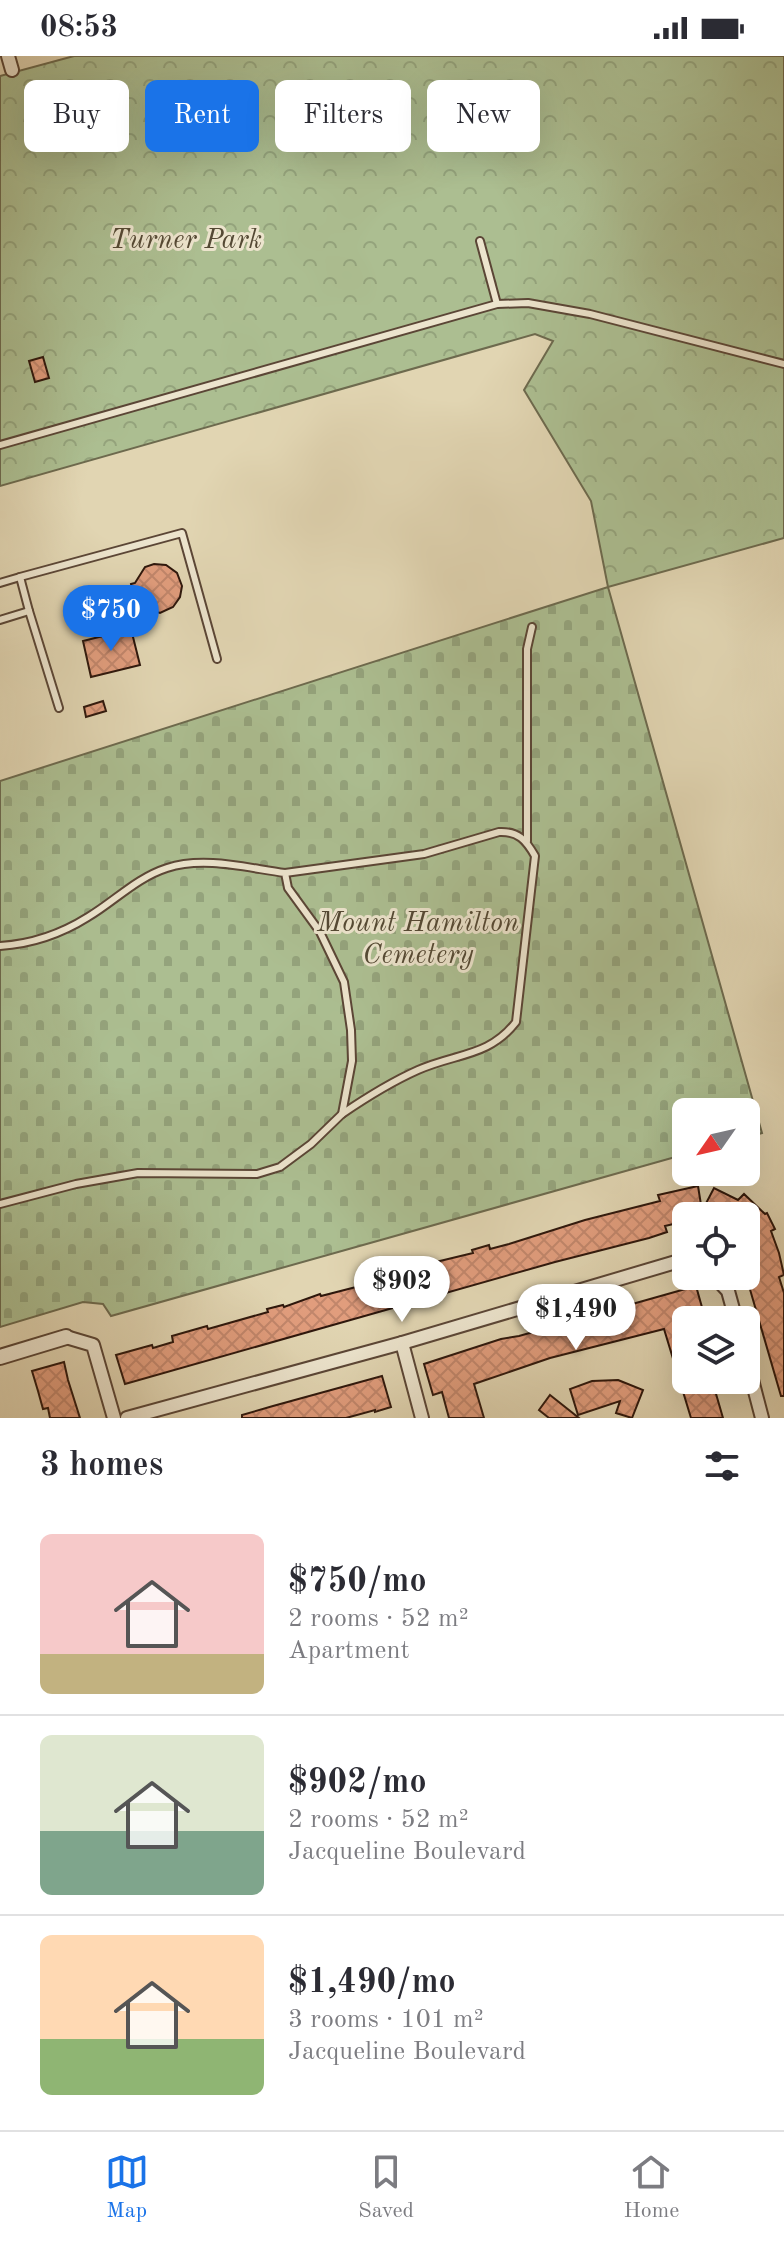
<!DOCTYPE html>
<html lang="en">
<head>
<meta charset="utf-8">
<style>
  body { margin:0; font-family:"Old Standard TT",serif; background:#f7f7f7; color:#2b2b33; height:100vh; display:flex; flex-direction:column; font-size:30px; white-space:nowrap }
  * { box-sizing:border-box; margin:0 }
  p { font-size:26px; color:#7c7c81 }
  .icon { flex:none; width:44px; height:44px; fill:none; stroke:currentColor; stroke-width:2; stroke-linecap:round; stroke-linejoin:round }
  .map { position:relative; height:1362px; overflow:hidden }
  .side { display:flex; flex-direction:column; background:#fff; flex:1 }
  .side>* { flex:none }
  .top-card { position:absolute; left:24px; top:24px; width:736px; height:72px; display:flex; gap:16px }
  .needle { width:52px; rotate:236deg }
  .buttons { position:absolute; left:672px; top:1042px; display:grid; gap:16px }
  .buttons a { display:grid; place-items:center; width:88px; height:88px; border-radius:12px; background:#fff; box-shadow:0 8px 32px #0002; font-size:40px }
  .price { position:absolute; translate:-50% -68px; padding:0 18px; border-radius:28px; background:#fff; color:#222; font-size:26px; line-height:52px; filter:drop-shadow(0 2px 4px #0008) }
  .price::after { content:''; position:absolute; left:50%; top:48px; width:24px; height:18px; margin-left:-12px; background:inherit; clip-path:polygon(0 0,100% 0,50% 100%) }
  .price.selected { background:#1a73e8; color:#fff }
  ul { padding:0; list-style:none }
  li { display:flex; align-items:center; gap:24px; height:200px; padding:0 40px }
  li+li { border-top:2px solid #e1e1e2 }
  li span { display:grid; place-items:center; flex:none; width:224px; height:160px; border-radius:12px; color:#555 }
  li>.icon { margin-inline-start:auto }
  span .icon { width:96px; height:96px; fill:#fffc; stroke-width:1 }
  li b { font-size:34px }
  h2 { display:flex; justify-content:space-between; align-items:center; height:96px; padding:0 40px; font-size:34px }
  .tag { padding:0 28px; border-radius:12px; background:#fff; box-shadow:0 8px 32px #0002; font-size:28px; line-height:72px }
  .tag.selected { background:#1a73e8; color:#fff }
  .status { display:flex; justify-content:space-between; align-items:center; height:56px; padding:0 40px; background:#fff; direction:ltr }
  .status svg { height:22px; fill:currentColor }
  .dock { display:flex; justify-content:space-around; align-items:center; height:112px; border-top:2px solid #e1e1e2; background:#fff; font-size:22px; color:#7c7c81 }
  .dock a { display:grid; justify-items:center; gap:4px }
  .dock .selected { color:#1a73e8 }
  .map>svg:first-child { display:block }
  .cemetery { fill:url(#cemetery-stones); stroke:#6d6a4e; stroke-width:2 }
  .park { fill:url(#park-crowns); stroke:#6d6a4e; stroke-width:2 }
  .building { fill:url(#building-cross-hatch); stroke:#2e170c; stroke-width:2 }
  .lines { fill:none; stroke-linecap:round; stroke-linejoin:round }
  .service-casing { stroke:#5b4636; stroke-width:10 }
  .minor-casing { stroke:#5b4636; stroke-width:16 }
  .tertiary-casing { stroke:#5b4636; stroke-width:18 }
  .service { stroke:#ece4cd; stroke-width:6 }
  .minor { stroke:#ece4cd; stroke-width:12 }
  .tertiary { stroke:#ece4cd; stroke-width:14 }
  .labels { text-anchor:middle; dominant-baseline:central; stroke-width:6; stroke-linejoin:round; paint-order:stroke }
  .park-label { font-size:28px; font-style:italic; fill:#544934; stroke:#ece4cd }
</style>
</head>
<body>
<div class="status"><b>08:53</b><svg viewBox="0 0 49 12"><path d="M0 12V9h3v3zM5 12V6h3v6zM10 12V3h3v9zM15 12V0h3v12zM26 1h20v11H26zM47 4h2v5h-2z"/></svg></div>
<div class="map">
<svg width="784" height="1362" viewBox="0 0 784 1362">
  <defs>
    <pattern id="cemetery-stones" width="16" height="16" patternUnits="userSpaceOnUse" patternTransform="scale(2)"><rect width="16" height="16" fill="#acbe91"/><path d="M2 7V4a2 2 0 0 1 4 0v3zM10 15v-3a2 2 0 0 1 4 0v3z" fill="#94a37c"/></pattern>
    <pattern id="park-crowns" width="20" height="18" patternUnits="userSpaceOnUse" patternTransform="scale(2)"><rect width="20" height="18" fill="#acbe91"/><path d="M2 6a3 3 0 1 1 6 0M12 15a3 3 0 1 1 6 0" fill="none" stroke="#94a37c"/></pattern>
    <pattern id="building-cross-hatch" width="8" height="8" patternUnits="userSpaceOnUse" patternTransform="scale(2)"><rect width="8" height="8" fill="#e19d7d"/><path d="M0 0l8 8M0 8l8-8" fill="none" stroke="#c1866b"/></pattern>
  </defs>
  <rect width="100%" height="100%" fill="#e1d5b2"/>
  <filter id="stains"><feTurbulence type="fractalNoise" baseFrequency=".0025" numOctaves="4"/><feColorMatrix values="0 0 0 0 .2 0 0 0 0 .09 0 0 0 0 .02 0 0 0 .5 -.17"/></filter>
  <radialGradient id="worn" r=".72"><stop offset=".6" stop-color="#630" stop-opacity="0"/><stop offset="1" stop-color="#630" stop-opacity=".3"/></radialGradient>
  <polygon class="cemetery" points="608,531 762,1077 746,1082 746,1056 686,1056 686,1098 111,1260 103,1248 83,1246 0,1271 0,725"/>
  <polygon class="park" points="74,0 784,0 784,482 608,531 591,445 524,334 553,285 535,278 0,430 0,20"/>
  <g class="building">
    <polygon points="43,301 49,322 35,326 29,305"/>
    <polygon points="154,508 166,509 177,517 182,530 180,541 173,551 160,557 145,552 138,538 133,539 131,528 135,527 145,511"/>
    <polygon points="131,573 140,609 91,621 83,585"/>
    <polygon points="103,645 106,655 86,661 84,651"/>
    <polygon points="698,1130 702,1155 714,1132 738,1144 744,1138 765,1158 767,1157 775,1173 771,1175 779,1197 784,1219 779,1221 784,1237 784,1340 781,1340 749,1230 752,1229 747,1211 751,1209 746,1196 746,1160 686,1160 686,1165 665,1170 667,1176 649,1182 555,1206 125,1328 116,1299 152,1289 153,1292 173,1286 172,1280 207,1270 208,1273 268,1256 267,1253 283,1249 284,1251 320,1238 321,1240 360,1230 416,1214 415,1211 473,1197 472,1194 489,1189 490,1193 509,1188 585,1164 660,1145 658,1139"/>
    <polygon points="696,1230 705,1262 686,1264 686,1324 712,1324 723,1362 691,1362 664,1273 550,1302 474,1328 484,1362 449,1362 442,1336 433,1339 424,1308 501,1283 519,1280"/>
    <polygon points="64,1306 68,1324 80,1362 50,1362 48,1352 43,1353 38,1335 32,1315"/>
    <polygon points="382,1320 391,1351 375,1356 375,1354 346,1362 242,1362 242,1359 273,1350"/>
    <polygon points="618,1324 643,1334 632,1362 616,1357 620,1345 578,1359 570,1333 592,1325"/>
    <polygon points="550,1339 579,1362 549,1362 539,1354"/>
  </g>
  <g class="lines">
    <g class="service-casing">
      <g id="service">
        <polyline points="480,185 497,248"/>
        <polyline points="0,389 497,248 528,247 590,258 784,308"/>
        <polyline points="20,521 182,477 217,603"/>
        <polyline points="0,527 20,521 29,555"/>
        <polyline points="0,564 29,555 59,652"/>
        <polyline points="527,785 527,593 532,571"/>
        <path d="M 285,817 L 424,798 L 499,776 C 518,775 526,784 535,800 L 516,966 C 489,1001 456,997 418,1014 C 391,1026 367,1041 342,1058"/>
        <path d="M 0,890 C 31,888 61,878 88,861 C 115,845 136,822 167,812 C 204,800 247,812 285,817 L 288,832 L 320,876 L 344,926 L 351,974 L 352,1005 L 342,1058 L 311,1088 L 280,1111 L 257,1118 L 138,1117 L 76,1128 L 0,1148"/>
      </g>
    </g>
    <g class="minor-casing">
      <g id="minor">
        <polyline points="8,0 12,14"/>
        <polyline points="714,1220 728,1235 736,1264"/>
        <polyline points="66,1281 93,1289 114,1362"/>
        <polyline points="402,1287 422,1362"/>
        <polyline points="746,1301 762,1362"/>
        <polyline points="127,1362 402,1287 686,1203"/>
      </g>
    </g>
    <g class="tertiary-casing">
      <polyline id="tertiary" points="0,1301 66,1281"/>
    </g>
    <use href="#service" class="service"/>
    <use href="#minor" class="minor"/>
    <use href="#tertiary" class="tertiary"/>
  </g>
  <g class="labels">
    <g class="park-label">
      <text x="186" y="185">Turner Park</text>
      <text x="418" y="868">Mount Hamilton<tspan x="418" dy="32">Cemetery</tspan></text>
    </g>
  </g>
  <rect width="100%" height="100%" filter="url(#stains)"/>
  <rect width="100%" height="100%" fill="url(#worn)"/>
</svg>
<div class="buttons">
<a><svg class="needle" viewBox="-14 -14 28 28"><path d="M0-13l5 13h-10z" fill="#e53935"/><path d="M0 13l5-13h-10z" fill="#7c7c81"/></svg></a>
<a><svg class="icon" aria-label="locate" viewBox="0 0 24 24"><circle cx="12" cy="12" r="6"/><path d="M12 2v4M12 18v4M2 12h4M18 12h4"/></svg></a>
<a><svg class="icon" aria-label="layers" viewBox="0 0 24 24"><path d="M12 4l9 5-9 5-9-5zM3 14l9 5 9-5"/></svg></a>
</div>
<b class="price selected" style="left:111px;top:597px">$750</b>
<b class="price" style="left:402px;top:1268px">$902</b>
<b class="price" style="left:576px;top:1296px">$1,490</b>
<div class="top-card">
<a class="tag">Buy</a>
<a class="tag selected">Rent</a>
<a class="tag">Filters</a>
<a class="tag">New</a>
</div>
</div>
<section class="side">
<h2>3 homes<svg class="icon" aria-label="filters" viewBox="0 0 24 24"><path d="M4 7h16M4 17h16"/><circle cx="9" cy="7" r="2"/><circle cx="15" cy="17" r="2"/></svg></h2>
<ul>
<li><span style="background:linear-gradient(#f6c9c9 75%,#c2b280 0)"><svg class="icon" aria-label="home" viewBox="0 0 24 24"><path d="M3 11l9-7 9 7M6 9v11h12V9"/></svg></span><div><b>$750/mo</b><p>2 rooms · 52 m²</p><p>Apartment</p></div></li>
<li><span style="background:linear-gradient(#dfe7d0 60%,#7fa58c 0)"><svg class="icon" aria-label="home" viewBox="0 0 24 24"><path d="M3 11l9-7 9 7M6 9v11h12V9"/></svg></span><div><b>$902/mo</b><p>2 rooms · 52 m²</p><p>Jacqueline Boulevard</p></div></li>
<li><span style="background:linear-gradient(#ffd9b3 65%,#8fb573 0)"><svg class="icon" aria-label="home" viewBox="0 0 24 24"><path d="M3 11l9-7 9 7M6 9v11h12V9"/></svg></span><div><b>$1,490/mo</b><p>3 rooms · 101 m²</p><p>Jacqueline Boulevard</p></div></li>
</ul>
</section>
<nav class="dock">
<a class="selected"><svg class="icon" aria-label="map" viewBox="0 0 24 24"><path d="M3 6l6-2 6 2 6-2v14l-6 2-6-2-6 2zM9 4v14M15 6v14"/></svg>Map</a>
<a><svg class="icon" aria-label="saved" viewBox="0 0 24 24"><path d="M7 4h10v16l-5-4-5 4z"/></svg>Saved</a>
<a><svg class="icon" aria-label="home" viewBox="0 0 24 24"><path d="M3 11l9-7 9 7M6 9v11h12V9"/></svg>Home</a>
</nav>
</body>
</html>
